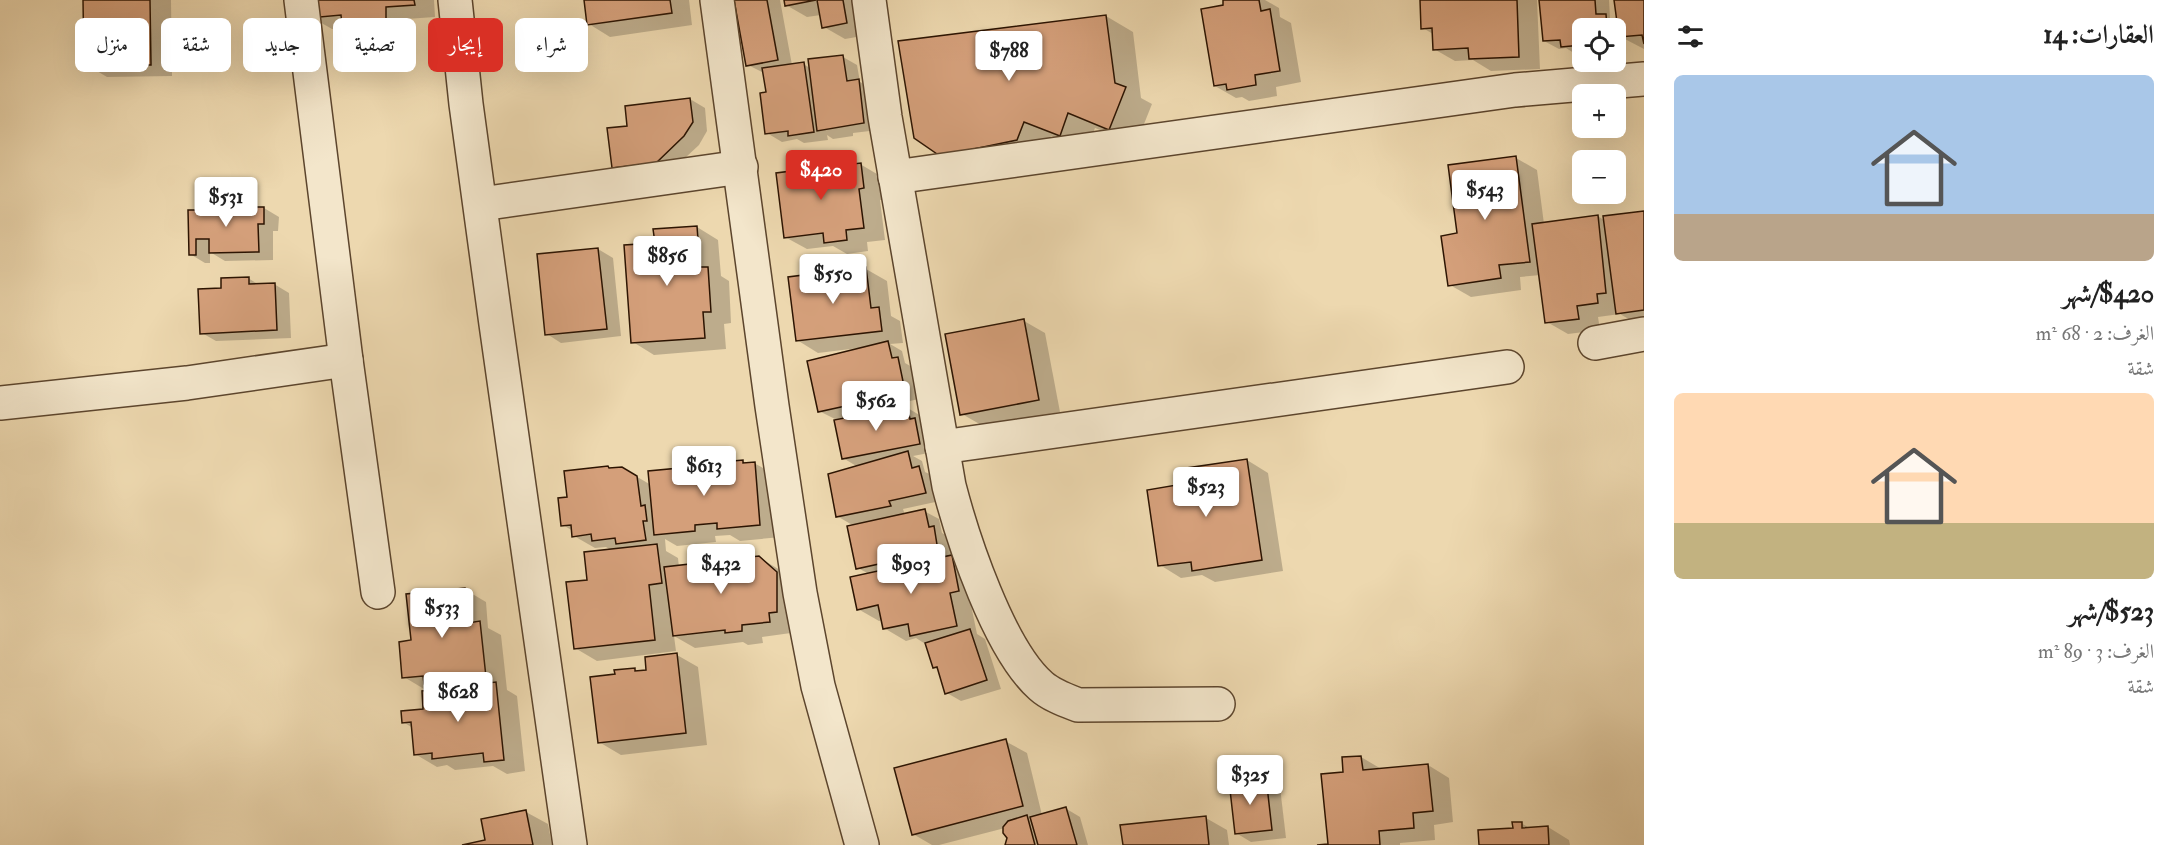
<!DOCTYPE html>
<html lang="ar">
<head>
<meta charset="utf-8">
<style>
  body { margin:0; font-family:"IM FELL Double Pica",Amiri,serif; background:#f6f6f6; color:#222; direction:rtl; height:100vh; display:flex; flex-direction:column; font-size:22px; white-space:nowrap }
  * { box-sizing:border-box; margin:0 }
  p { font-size:20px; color:#767676 }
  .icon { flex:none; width:33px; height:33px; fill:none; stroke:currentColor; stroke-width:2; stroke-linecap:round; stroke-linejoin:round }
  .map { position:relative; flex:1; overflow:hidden; direction:ltr }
  .panel { display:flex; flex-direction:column; background:#fff; width:540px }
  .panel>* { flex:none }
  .guide { position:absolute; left:18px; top:18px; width:570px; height:54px; direction:rtl; display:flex; gap:12px }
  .buttons { position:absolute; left:1572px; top:18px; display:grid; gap:12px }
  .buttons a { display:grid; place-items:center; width:54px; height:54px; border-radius:9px; background:#fff; box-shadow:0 6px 24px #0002; font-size:30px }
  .price { position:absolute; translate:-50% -51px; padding:0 14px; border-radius:6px; background:#fff; color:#222; font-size:20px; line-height:39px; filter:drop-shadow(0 2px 3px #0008) }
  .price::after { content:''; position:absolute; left:50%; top:36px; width:18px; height:14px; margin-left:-9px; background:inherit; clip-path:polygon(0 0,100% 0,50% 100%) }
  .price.current { background:#d93025; color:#fff }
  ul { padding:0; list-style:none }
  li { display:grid; align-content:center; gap:12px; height:318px; padding:0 30px }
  li span { display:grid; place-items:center; height:186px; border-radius:9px; color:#555 }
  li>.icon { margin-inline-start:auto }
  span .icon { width:108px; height:108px; fill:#fffc; stroke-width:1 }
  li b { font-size:26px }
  h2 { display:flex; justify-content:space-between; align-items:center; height:72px; padding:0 30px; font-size:26px }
  .pill { padding:0 21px; border-radius:9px; background:#fff; box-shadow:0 6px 24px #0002; font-size:21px; line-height:54px }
  .pill.current { background:#d93025; color:#fff }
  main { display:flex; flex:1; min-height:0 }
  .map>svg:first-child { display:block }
  .shadow { fill:#0003 }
  .building { fill:#d49f7a; stroke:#2c1402; stroke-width:1.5 }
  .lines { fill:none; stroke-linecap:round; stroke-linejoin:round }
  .minor-casing { stroke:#5c452d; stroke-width:36 }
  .minor { stroke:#f3e6cb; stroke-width:33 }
</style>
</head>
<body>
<main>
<section class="panel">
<h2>العقارات: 14<svg class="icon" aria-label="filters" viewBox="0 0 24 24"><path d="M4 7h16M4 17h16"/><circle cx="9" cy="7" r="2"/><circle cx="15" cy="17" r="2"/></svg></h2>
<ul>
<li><span style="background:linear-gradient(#a9c7e8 75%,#b9a48a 0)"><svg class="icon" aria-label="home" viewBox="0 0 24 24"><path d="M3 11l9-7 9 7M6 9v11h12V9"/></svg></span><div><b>$420/شهر</b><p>الغرف: 2 · 68 m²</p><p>شقة</p></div></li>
<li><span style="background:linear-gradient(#ffd9b3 70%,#c2b280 0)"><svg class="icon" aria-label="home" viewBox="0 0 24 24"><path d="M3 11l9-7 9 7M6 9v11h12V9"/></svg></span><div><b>$523/شهر</b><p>الغرف: 3 · 89 m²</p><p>شقة</p></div></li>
</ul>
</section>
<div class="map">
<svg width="1644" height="845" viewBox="0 0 1644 845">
  <rect width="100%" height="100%" fill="#edd8af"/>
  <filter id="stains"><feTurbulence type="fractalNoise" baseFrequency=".00333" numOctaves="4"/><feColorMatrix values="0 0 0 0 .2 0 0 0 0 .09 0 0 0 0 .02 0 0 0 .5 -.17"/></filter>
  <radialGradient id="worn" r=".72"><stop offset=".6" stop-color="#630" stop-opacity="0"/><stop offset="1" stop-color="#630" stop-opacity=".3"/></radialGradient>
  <g class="shadow">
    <polygon points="85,0 171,0 172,76 107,77 85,64"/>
    <polygon points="309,0 434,0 435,17 406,19 407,32 365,35 351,28 332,29 311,17"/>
    <polygon points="585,0 689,0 692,25 610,37 589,24"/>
    <polygon points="735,0 780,0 792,65 803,64 810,68 843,57 857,65 860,82 873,89 878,130 853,133 853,136 833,139 827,135 828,140 804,143 797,139 782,142 767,133 767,94 764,73 748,65"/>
    <polygon points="785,0 861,0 868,35 845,39 824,27 821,15 807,17 786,5"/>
    <polygon points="1233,0 1265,0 1279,8 1280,17 1291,23 1301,82 1276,87 1277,96 1249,101 1242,97 1236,98 1215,86 1225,7"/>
    <polygon points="1422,0 1537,0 1540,69 1491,71 1473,60 1455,61 1434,49 1433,34 1423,28"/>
    <polygon points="1540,0 1609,0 1610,18 1619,23 1616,0 1644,0 1644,49 1621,37 1622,51 1616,51 1616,28 1582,28 1582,54 1577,55 1566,48 1559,49 1544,41"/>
    <polygon points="1106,16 1133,32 1141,98 1152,104 1136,144 1095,128 1086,150 1051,136 1044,155 941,155"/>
    <polygon points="690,99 705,108 707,131 699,145 671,171 628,176 613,167 629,127"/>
    <polygon points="1516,158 1537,170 1544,224 1598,216 1605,221 1644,213 1644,325 1639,325 1620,314 1598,317 1600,330 1568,334 1547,322 1541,275 1520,277 1521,290 1471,297 1450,285 1459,235"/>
    <polygon points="834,163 840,167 860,164 882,177 885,200 880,200 885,240 867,242 868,251 847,254 833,246 807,249 785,237 809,171"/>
    <polygon points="233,203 242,208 264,208 279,217 278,231 273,231 273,260 225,261 210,252 210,263 205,263 190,254 190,211 208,211"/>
    <polygon points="697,227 718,240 721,276 729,281 731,323 724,324 726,349 654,355 633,342 656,245"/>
    <polygon points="598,249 613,258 621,336 561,343 547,334"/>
    <polygon points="866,269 887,281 891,316 900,321 903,343 890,344 902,351 905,363 912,367 919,399 887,406 888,411 906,407 921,416 934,452 913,456 922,461 925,472 934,476 940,501 903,509 905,515 924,511 939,519 942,533 948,536 952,557 973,569 980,603 971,605 977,634 985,639 1001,689 961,701 947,693 940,671 934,667 927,645 916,638 906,641 884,628 883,620 879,621 858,609 869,574 858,568 854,526 837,516 858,467 843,458 835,419 819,411 859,348 818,353 797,340"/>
    <polygon points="248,278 259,285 274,284 289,293 291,338 216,341 202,333"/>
    <polygon points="1024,321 1045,333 1060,412 983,426 962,414"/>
    <polygon points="1247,460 1268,473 1283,571 1215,582 1202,575 1181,578 1160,565 1184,485"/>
    <polygon points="742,461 747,464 754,463 776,475 781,537 740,541 730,535 715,536 716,542 677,546 665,539 666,551 678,558 679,567 758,557 780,570 791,633 762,637 763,643 748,645 743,642 695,648 674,636 676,651 597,661 575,648 589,581 612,551 606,547 595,548 574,536 573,531 563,525 569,499 608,467 612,470 622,468 651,485"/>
    <polygon points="464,589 486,602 488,628 501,635 507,690 517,696 525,771 507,774 493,766 455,770 447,765 437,767 415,754 413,728 403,722 425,710 429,692 404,677 413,641"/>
    <polygon points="677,655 698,667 707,745 621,755 599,742 616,675 634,669 640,672 648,671"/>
    <polygon points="1005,741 1027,753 1042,815 1065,808 1080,817 1088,845 1007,845 1009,837 1005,828 939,845 932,845 913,834"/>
    <polygon points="1361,757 1383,770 1428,765 1449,778 1453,822 1434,825 1435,840 1400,843 1400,845 1329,845 1344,773"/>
    <polygon points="1265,778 1280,787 1286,838 1251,842 1236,833"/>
    <polygon points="526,812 548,824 552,845 467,845 487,841"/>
    <polygon points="1206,818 1227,830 1229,845 1124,845"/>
    <polygon points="1521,823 1531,829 1548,827 1569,840 1570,845 1481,845 1514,830"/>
  </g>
  <g class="building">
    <polygon points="83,0 150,0 151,65 84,65"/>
    <polygon points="308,0 414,0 415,5 386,7 386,20 342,24 341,15 309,18"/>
    <polygon points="584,0 670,0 672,13 587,25"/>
    <polygon points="734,0 767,0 778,60 746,66"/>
    <polygon points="784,0 816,0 785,6"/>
    <polygon points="817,0 843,0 847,23 822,28"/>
    <polygon points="1223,0 1259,0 1261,11 1270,9 1280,71 1255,75 1256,85 1227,90 1226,84 1214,86 1201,9 1223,5"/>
    <polygon points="1420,0 1517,0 1519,57 1469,59 1468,48 1433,50 1432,28 1421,29"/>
    <polygon points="1539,0 1595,0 1596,14 1606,14 1607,28 1582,28 1582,45 1561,47 1560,40 1543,41"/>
    <polygon points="1614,0 1644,0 1644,44 1642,35 1619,37"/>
    <polygon points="1106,15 1115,83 1126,87 1109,130 1068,113 1060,136 1024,122 1017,140 940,156 914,138 898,41"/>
    <polygon points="843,55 847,81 859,79 864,123 817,131 808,59"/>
    <polygon points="804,62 814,132 788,136 788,131 765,134 760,93 766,92 762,68"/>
    <polygon points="690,98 693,122 684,136 656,163 612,168 607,128 627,126 625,106"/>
    <polygon points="1516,156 1530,262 1499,265 1501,278 1448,286 1441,236 1457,233 1448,165"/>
    <polygon points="834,162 835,166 861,163 864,188 859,189 864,228 846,230 847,240 824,243 823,233 784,238 776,173 807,169 806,165"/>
    <polygon points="211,202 233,202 233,207 264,207 264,224 258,224 259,252 209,253 209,239 196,239 196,255 189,255 188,210 207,210"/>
    <polygon points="1644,211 1644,310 1616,314 1603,216"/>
    <polygon points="1598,215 1606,293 1597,294 1598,303 1577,306 1579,319 1545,323 1532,224"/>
    <polygon points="697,226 700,267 708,267 711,312 703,312 705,338 631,343 624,245 655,243 653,229"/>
    <polygon points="598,248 607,329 545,335 537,254"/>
    <polygon points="866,267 871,308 879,307 882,331 796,341 788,277"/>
    <polygon points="249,277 249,284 275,283 277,330 200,334 198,289 221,288 221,278"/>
    <polygon points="1024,319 1039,400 960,415 945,334"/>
    <polygon points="888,341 892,358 898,357 905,391 873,398 873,400 818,412 807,361"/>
    <polygon points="907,406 910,419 915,418 920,444 842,459 834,420"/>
    <polygon points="908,451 912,468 919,466 926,493 889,501 891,506 836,517 828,474"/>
    <polygon points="1247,459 1262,560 1192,571 1191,562 1158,566 1147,490 1183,484 1180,469"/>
    <polygon points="743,460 743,463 755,462 760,525 717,529 717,523 695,525 695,531 654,535 648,471 722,464 722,462"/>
    <polygon points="608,466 609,468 622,467 637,476 641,506 645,505 647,521 643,521 646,540 616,544 615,538 592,541 591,534 572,537 571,525 561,526 558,498 567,497 564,471"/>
    <polygon points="925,509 929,527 934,526 938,551 856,569 847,526"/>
    <polygon points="657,544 662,583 649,585 655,640 574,649 566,582 587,580 584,552"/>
    <polygon points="952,555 959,591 950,593 957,626 910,636 908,624 883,629 878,605 857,610 850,577"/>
    <polygon points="759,556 777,572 777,612 769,613 770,622 742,625 742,631 725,633 725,630 673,636 664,567"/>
    <polygon points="465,588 468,623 480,621 486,677 424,684 423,676 402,678 399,642 411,640 406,594"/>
    <polygon points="970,629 987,680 945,694 937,667 933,668 925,643"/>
    <polygon points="677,653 686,733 598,743 590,677 615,674 614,670 635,668 635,671 646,670 645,657"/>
    <polygon points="496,682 504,760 484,762 483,753 432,759 432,753 414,755 411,722 402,723 401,711 423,709 422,691"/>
    <polygon points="1006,739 1023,806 912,835 894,768"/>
    <polygon points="1361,756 1363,770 1428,764 1433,811 1413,813 1414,828 1379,831 1380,845 1317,845 1328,844 1321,774 1343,772 1342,757"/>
    <polygon points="1266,777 1272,830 1235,834 1229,781"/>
    <polygon points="1066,807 1077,845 1038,845 1030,817"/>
    <polygon points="526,810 533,845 462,845 485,840 481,819"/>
    <polygon points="1027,815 1035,845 1005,845 1007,838 1003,833 1003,827 1008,821"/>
    <polygon points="1206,816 1209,845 1123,845 1120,825"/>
    <polygon points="1512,822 1522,822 1522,828 1548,826 1549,845 1479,845 1478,830 1513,828"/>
  </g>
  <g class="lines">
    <g class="minor-casing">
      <g id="minor">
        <polyline points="301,0 346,360 378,592"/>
        <polyline points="455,0 466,104 496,324 570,845"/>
        <polyline points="717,0 772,406 800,593 818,686 862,845"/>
        <path d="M 869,0 L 885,117 L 949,486 C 963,540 999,649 1041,686 C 1051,695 1065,700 1078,705 L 1218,704"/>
        <polyline points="895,177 1515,90 1644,79"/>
        <polyline points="481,204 741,167"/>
        <polyline points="1595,343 1644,334"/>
        <polyline points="0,403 187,383 346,360"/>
        <polyline points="942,447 1507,367"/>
      </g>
    </g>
    <use href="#minor" class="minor"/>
  </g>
  <rect width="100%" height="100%" filter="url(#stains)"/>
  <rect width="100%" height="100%" fill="url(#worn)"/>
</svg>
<div class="buttons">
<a><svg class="icon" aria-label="locate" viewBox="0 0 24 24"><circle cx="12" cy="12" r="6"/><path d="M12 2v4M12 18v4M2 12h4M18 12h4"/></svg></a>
<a>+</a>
<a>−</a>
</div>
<b class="price" style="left:1009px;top:82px">$788</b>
<b class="price current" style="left:821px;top:201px">$420</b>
<b class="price" style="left:1485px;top:221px">$543</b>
<b class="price" style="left:226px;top:228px">$531</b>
<b class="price" style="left:667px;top:287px">$856</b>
<b class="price" style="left:833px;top:305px">$550</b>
<b class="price" style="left:876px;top:432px">$562</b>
<b class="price" style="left:704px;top:497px">$613</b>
<b class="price" style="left:1206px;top:518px">$523</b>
<b class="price" style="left:721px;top:595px">$432</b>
<b class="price" style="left:911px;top:595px">$903</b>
<b class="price" style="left:442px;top:639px">$533</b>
<b class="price" style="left:458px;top:723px">$628</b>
<b class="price" style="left:1250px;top:806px">$325</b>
<div class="guide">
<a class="pill">شراء</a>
<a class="pill current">إيجار</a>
<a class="pill">تصفية</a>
<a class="pill">جديد</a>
<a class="pill">شقة</a>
<a class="pill">منزل</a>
</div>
</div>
</main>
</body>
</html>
